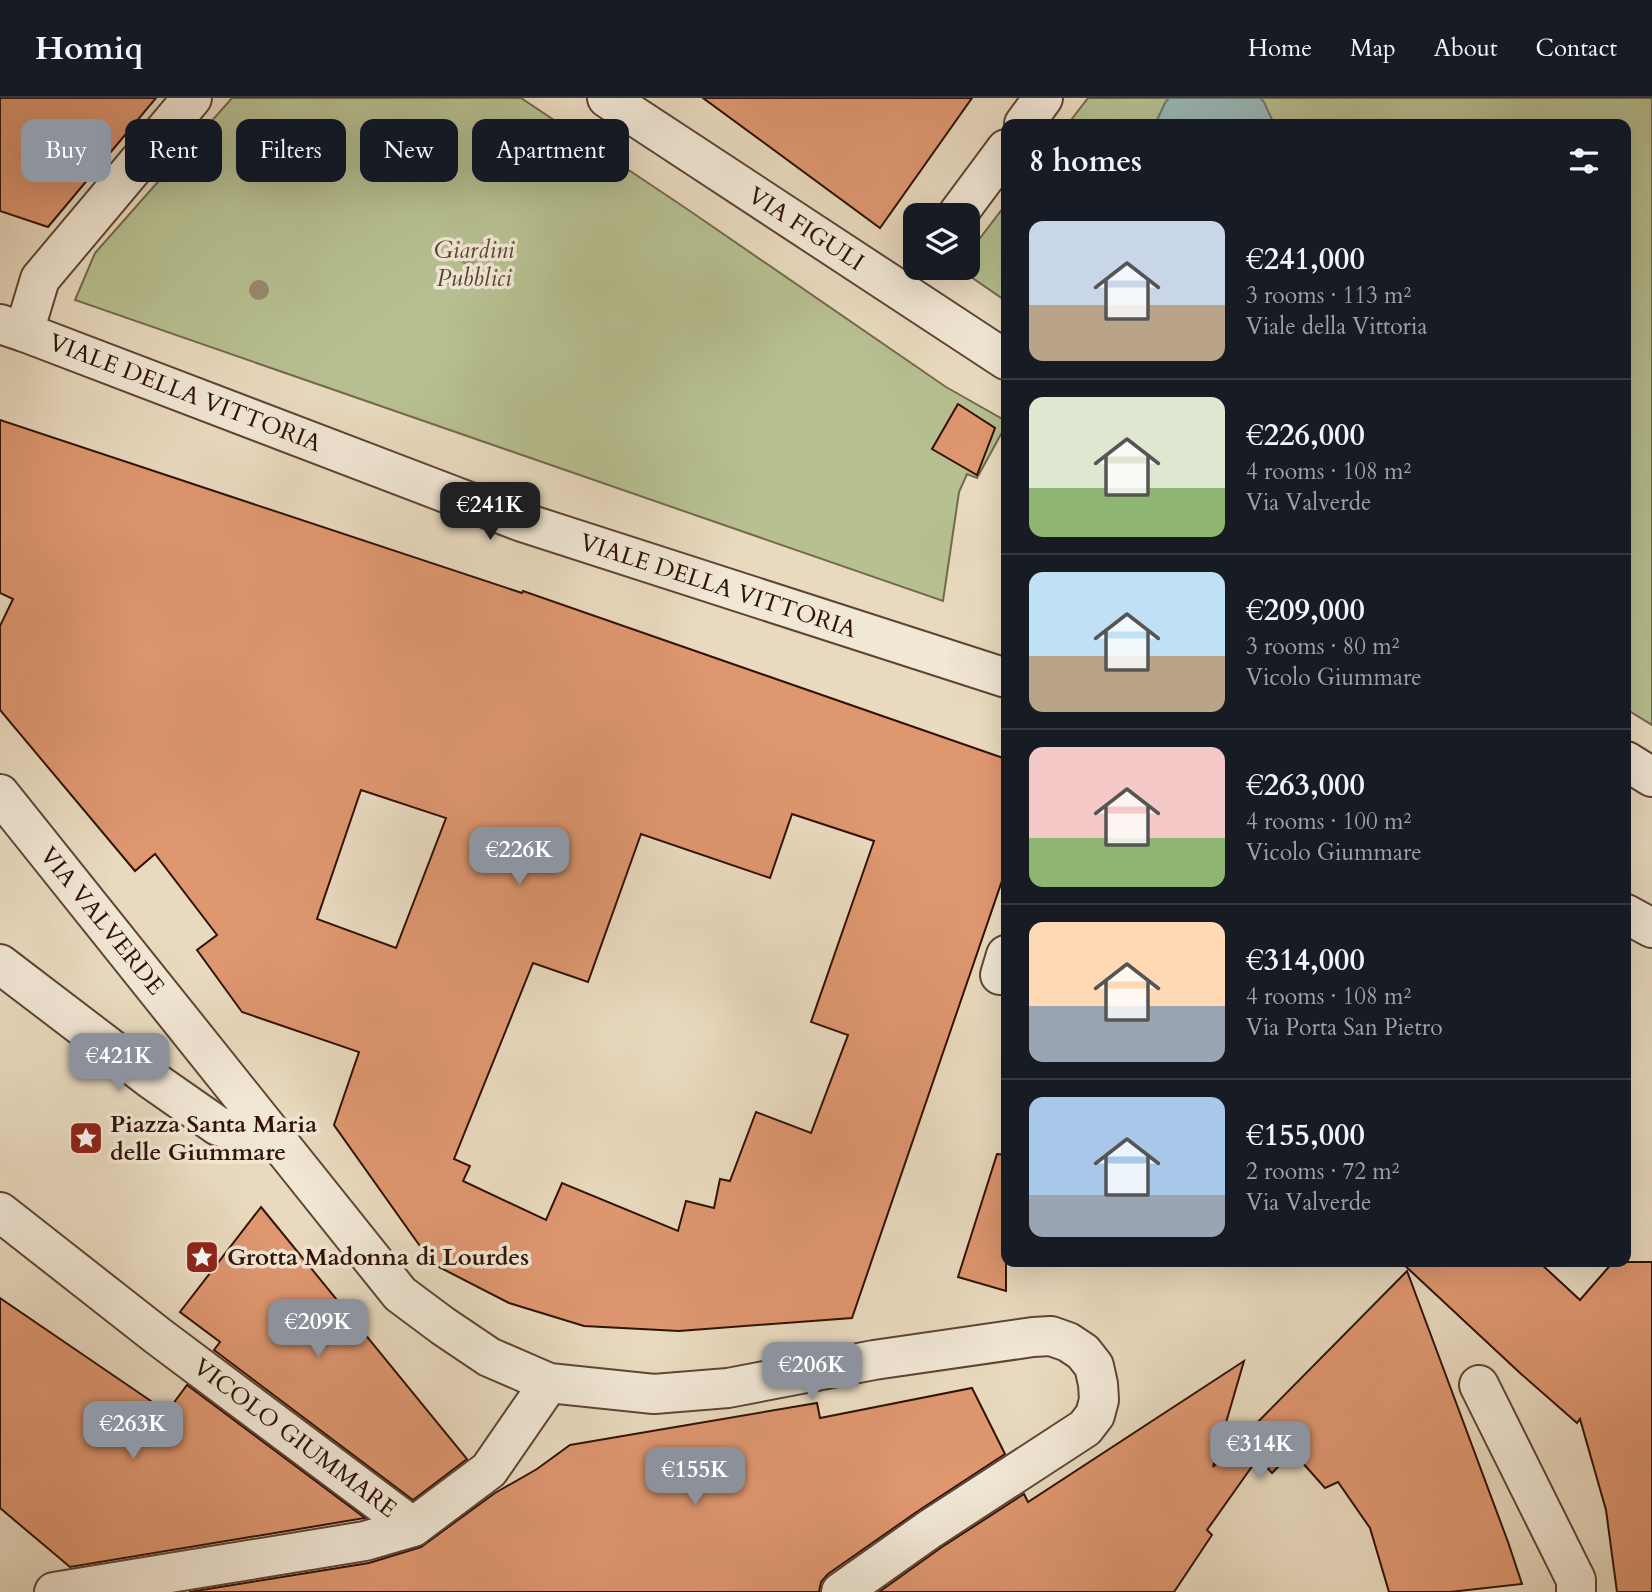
<!DOCTYPE html>
<html lang="en">
<head>
<meta charset="utf-8">
<style>
  body { margin:0; font-family:Cardo,serif; background:#20242c; color:#f1f3f6; height:100vh; display:flex; flex-direction:column; font-size:26px; white-space:nowrap }
  * { box-sizing:border-box; margin:0 }
  p { font-size:23px; color:#9ea1a6 }
  .icon { flex:none; width:38px; height:38px; fill:none; stroke:currentColor; stroke-width:2; stroke-linecap:round; stroke-linejoin:round }
  .map { position:relative; flex:1; overflow:hidden }
  .panel { position:absolute; left:1001px; top:21px; width:630px; height:1148px; display:flex; flex-direction:column; background:#171b24; border-radius:14px; box-shadow:0 7px 28px #0002 }
  .panel>* { flex:none }
  .top-card { position:absolute; left:21px; top:21px; width:665px; height:63px; display:flex; gap:14px }
  .tools { position:absolute; left:903px; top:105px; display:grid; gap:14px }
  .tools a { display:grid; place-items:center; width:77px; height:77px; border-radius:14px; background:#171b24; box-shadow:0 7px 28px #0002; font-size:35px }
  .price { position:absolute; translate:-50% -60px; padding:0 16px; border-radius:14px; background:#8c9099; color:#fff; font-size:23px; line-height:46px; filter:drop-shadow(0 2px 4px #0008) }
  .price::after { content:''; position:absolute; left:50%; top:42px; width:21px; height:16px; margin-left:-10px; background:inherit; clip-path:polygon(0 0,100% 0,50% 100%) }
  .price.active { background:#222; color:#fff }
  ul { padding:0; list-style:none }
  li { display:flex; align-items:center; gap:21px; height:175px; padding:0 28px }
  li+li { border-top:2px solid #363941 }
  li span { display:grid; place-items:center; flex:none; width:196px; height:140px; border-radius:14px; color:#555 }
  li>.icon { margin-inline-start:auto }
  span .icon { width:84px; height:84px; fill:#fffc; stroke-width:1 }
  li b { font-size:30px }
  h2 { display:flex; justify-content:space-between; align-items:center; height:84px; padding:0 28px; font-size:30px }
  .pill { padding:0 24px; border-radius:14px; background:#171b24; box-shadow:0 7px 28px #0002; font-size:24px; line-height:63px }
  .pill.active { background:#8c9099; color:#fff }
  header { display:flex; align-items:center; gap:42px; box-sizing:border-box; height:98px; padding:0 35px; background:#171b24; border-bottom:2px solid #363941 }
  header strong { font-size:33px }
  nav { display:flex; gap:38px; margin-inline-start:auto; font-size:24px }
  .map>svg:first-child { display:block }
  .green { fill:#b7c091; stroke:#74694c; stroke-width:2 }
  .water { fill:#99b9b9; stroke:#6f7671; stroke-width:2 }
  .building { fill:#df9770; stroke:#311206; stroke-width:2; fill-rule:evenodd }
  .lines { fill:none; stroke-linecap:round; stroke-linejoin:round }
  .minor-casing { stroke:#5f4434; stroke-width:42 }
  .minor { stroke:#f1e7d5; stroke-width:38 }
  .tree { fill:#9a8970 }
  .labels { text-anchor:middle; dominant-baseline:central; stroke-width:7; stroke-linejoin:round; paint-order:stroke }
  .street-label { font-size:24px; fill:#311206; stroke:#f1e7d5 }
  .park-label { font-size:24px; font-style:italic; fill:#594630; stroke:#f1e7d5 }
  .poi-label { font-size:24px; font-weight:bold; fill:#311206; stroke:#f1e7d5; text-anchor:start }
</style>
</head>
<body>
<header>
<strong>Homiq</strong>
<nav><a>Home</a><a>Map</a><a>About</a><a>Contact</a></nav>
</header>
<div class="map">
<svg width="1652" height="1494" viewBox="0 0 1652 1494">
  <rect width="100%" height="100%" fill="#e9dabf"/>
  <filter id="stains"><feTurbulence type="fractalNoise" baseFrequency=".00286" numOctaves="4"/><feColorMatrix values="0 0 0 0 .2 0 0 0 0 .09 0 0 0 0 .02 0 0 0 .5 -.17"/></filter>
  <radialGradient id="worn" r=".72"><stop offset=".6" stop-color="#630" stop-opacity="0"/><stop offset="1" stop-color="#630" stop-opacity=".3"/></radialGradient>
  <g class="green">
    <polygon points="232,0 521,0 687,111 946,289 1006,323 1006,327 977,380 967,376 959,394 943,503 75,202 95,155"/>
    <polygon points="1088,0 1652,0 1652,627 1626,611 1626,26 1068,26"/>
    <polygon points="1006,106 1006,203 958,170 968,170 968,156"/>
  </g>
  <polygon class="water" points="1169,0 1260,0 1264,4 1274,26 1155,26 1165,5"/>
  <g class="building">
    <polygon points="0,0 156,0 48,129 0,113"/>
    <polygon points="703,0 972,0 880,130"/>
    <polygon points="958,306 995,330 977,377 932,351"/>
    <path d="M 0,322 L 522,495 L 523,493 L 1006,661 L 1006,771 L 852,1220 L 679,1233 L 584,1228 L 509,1205 L 435,1167 L 427,1158 L 334,1027 L 359,954 L 242,914 L 197,852 L 217,837 L 155,756 L 135,773 L 0,612 L 0,528 L 13,501 L 0,495 ZM 361,692 L 446,720 L 396,850 L 317,821 ZM 792,716 L 874,743 L 811,924 L 848,937 L 811,1035 L 756,1014 L 730,1083 L 720,1081 L 714,1110 L 686,1103 L 678,1133 L 562,1085 L 546,1122 L 463,1083 L 470,1068 L 454,1061 L 533,865 L 588,884 L 641,736 L 770,780 Z"/>
    <polygon points="997,1056 1006,1057 1006,1193 958,1179"/>
    <polygon points="261,1109 467,1361 413,1402 214,1252 220,1244 180,1214"/>
    <polygon points="1401,1164 1539,1164 1580,1202 1613,1164 1652,1164 1652,1494 1617,1494 1606,1412 1580,1321 1577,1325 1520,1275"/>
    <polygon points="1407,1173 1508,1444 1522,1486 1450,1494 1389,1494 1370,1430 1338,1384 1325,1390 1293,1354 1272,1375 1258,1360 1207,1432 1212,1437 1174,1494 879,1494 942,1449 1024,1396 1028,1404 1244,1263 1213,1369 1240,1342 1249,1349 1241,1341"/>
    <polygon points="0,1200 167,1314 187,1287 365,1420 70,1469 0,1410"/>
    <polygon points="972,1290 1005,1356 918,1413 828,1476 821,1484 819,1494 189,1494 369,1465 421,1449 495,1395 537,1371 570,1347 817,1305 820,1320"/>
  </g>
  <g class="lines">
    <g class="minor-casing">
      <g id="minor">
        <polyline points="607,0 1006,262"/>
        <polyline points="1024,26 1043,0"/>
        <polyline points="957,117 1006,51"/>
        <polyline points="0,226 24,234 522,424 1006,580"/>
        <polyline points="24,234 40,181 192,0"/>
        <polyline points="1626,663 1652,679"/>
        <polyline points="0,696 400,1196 443,1228 489,1259 549,1285 654,1296 728,1290 874,1262 1033,1239 1051,1238 1068,1244 1083,1254 1094,1268 1098,1286 1099,1302 1095,1317 1085,1330 930,1431 841,1494"/>
        <polyline points="1626,816 1652,830"/>
        <polyline points="0,866 152,982 218,1028 279,1045"/>
        <polyline points="1000,877 1006,857"/>
        <polyline points="0,1114 158,1238 413,1429"/>
        <polyline points="1479,1287 1576,1482 1576,1494"/>
        <polyline points="54,1494 365,1443 413,1429 489,1372 549,1285"/>
      </g>
    </g>
    <use href="#minor" class="minor"/>
  </g>
  <g class="tree">
    <circle cx="468" cy="157" r="10"/>
    <circle cx="259" cy="192" r="10"/>
  </g>
  <defs>
    <g id="sight-square" transform="scale(1.75)"><rect x="-9" y="-9" width="18" height="18" rx="4" fill="#8f2418" stroke="#f1e7d5"/><path d="M0-6L1.8-2.2L6-1.7L2.9 1.2L3.7 5.4L0 3.3L-3.7 5.4L-2.9 1.2L-6-1.7L-1.8-2.2Z" fill="#fff"/></g>
  </defs>
  <g fill-rule="evenodd">
    <use href="#sight-square" x="86" y="1040"/>
    <use href="#sight-square" x="202" y="1159"/>
  </g>
  <g class="labels">
    <g class="street-label">
      <text transform="translate(806 131) rotate(33)">VIA FIGULI</text>
      <text transform="translate(185 295) rotate(21)">VIALE DELLA VITTORIA</text>
      <text transform="translate(718 488) rotate(18)">VIALE DELLA VITTORIA</text>
      <text transform="translate(102 823) rotate(51)">VIA VALVERDE</text>
      <text transform="translate(295 1340) rotate(37)">VICOLO GIUMMARE</text>
    </g>
    <g class="park-label">
      <text x="474" y="152">Giardini<tspan x="474" dy="28">Pubblici</tspan></text>
    </g>
    <g class="poi-label">
      <text x="110" y="1026">Piazza Santa Maria<tspan x="110" dy="28">delle Giummare</tspan></text>
      <text x="227" y="1159">Grotta Madonna di Lourdes</text>
    </g>
  </g>
  <rect width="100%" height="100%" filter="url(#stains)"/>
  <rect width="100%" height="100%" fill="url(#worn)"/>
</svg>
<div class="tools">
<a><svg class="icon" aria-label="layers" viewBox="0 0 24 24"><path d="M12 4l9 5-9 5-9-5zM3 14l9 5 9-5"/></svg></a>
</div>
<b class="price active" style="left:490px;top:444px">€241K</b>
<b class="price" style="left:519px;top:789px">€226K</b>
<b class="price" style="left:119px;top:995px">€421K</b>
<b class="price" style="left:318px;top:1261px">€209K</b>
<b class="price" style="left:812px;top:1304px">€206K</b>
<b class="price" style="left:133px;top:1363px">€263K</b>
<b class="price" style="left:1260px;top:1383px">€314K</b>
<b class="price" style="left:695px;top:1409px">€155K</b>
<div class="top-card">
<a class="pill active">Buy</a>
<a class="pill">Rent</a>
<a class="pill">Filters</a>
<a class="pill">New</a>
<a class="pill">Apartment</a>
</div>
<section class="panel">
<h2>8 homes<svg class="icon" aria-label="filters" viewBox="0 0 24 24"><path d="M4 7h16M4 17h16"/><circle cx="9" cy="7" r="2"/><circle cx="15" cy="17" r="2"/></svg></h2>
<ul>
<li><span style="background:linear-gradient(#c9d6e8 60%,#b9a48a 0)"><svg class="icon" aria-label="home" viewBox="0 0 24 24"><path d="M3 11l9-7 9 7M6 9v11h12V9"/></svg></span><div><b>€241,000</b><p>3 rooms · 113 m²</p><p>Viale della Vittoria</p></div></li>
<li><span style="background:linear-gradient(#dfe7d0 65%,#8fb573 0)"><svg class="icon" aria-label="home" viewBox="0 0 24 24"><path d="M3 11l9-7 9 7M6 9v11h12V9"/></svg></span><div><b>€226,000</b><p>4 rooms · 108 m²</p><p>Via Valverde</p></div></li>
<li><span style="background:linear-gradient(#bfe0f5 60%,#b9a48a 0)"><svg class="icon" aria-label="home" viewBox="0 0 24 24"><path d="M3 11l9-7 9 7M6 9v11h12V9"/></svg></span><div><b>€209,000</b><p>3 rooms · 80 m²</p><p>Vicolo Giummare</p></div></li>
<li><span style="background:linear-gradient(#f6c9c9 65%,#8fb573 0)"><svg class="icon" aria-label="home" viewBox="0 0 24 24"><path d="M3 11l9-7 9 7M6 9v11h12V9"/></svg></span><div><b>€263,000</b><p>4 rooms · 100 m²</p><p>Vicolo Giummare</p></div></li>
<li><span style="background:linear-gradient(#ffd9b3 60%,#9aa5b1 0)"><svg class="icon" aria-label="home" viewBox="0 0 24 24"><path d="M3 11l9-7 9 7M6 9v11h12V9"/></svg></span><div><b>€314,000</b><p>4 rooms · 108 m²</p><p>Via Porta San Pietro</p></div></li>
<li><span style="background:linear-gradient(#a9c7e8 70%,#9aa5b1 0)"><svg class="icon" aria-label="home" viewBox="0 0 24 24"><path d="M3 11l9-7 9 7M6 9v11h12V9"/></svg></span><div><b>€155,000</b><p>2 rooms · 72 m²</p><p>Via Valverde</p></div></li>
</ul>
</section>
</div>
</body>
</html>
